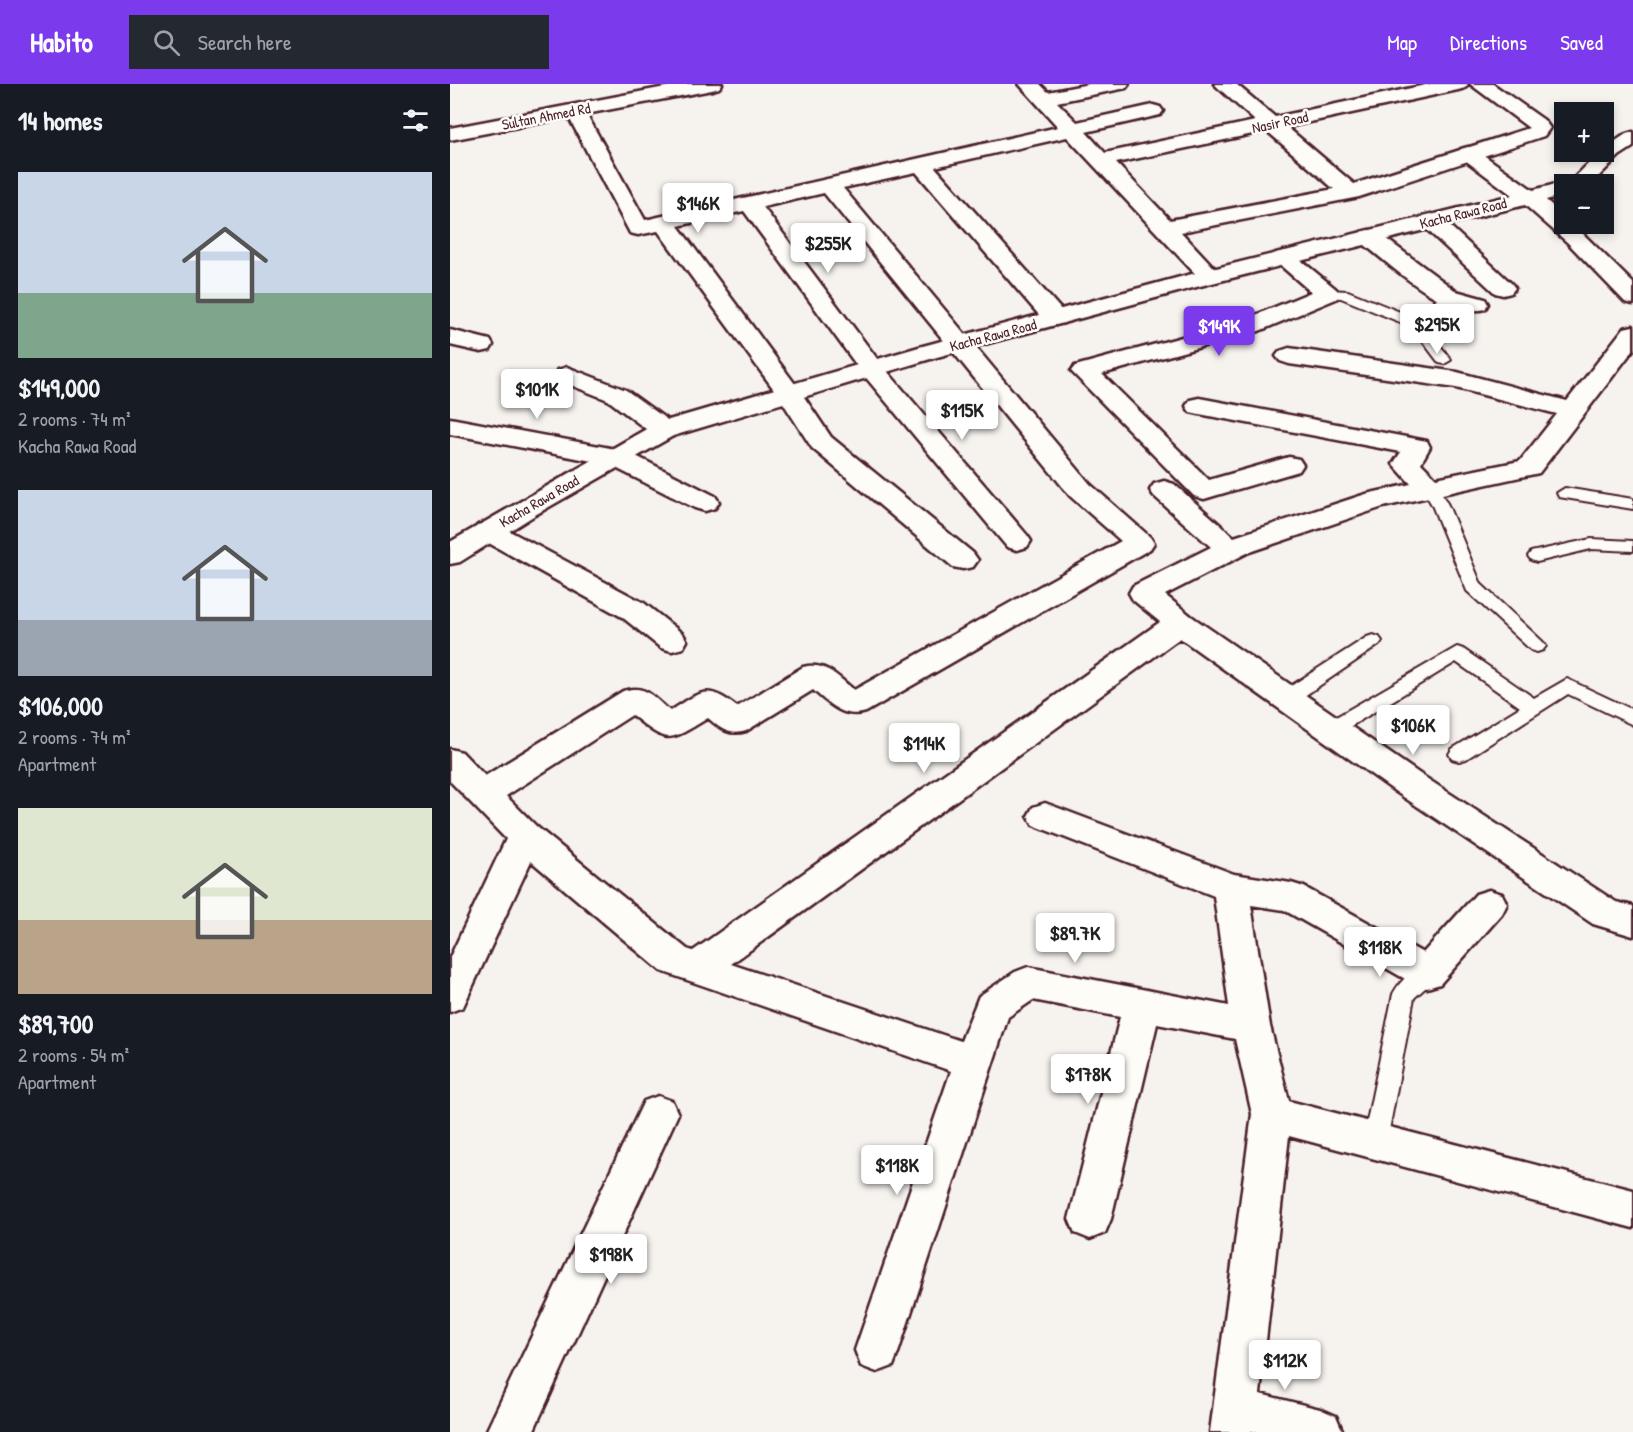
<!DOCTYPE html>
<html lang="en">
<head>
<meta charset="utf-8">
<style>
  body { margin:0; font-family:"Patrick Hand",sans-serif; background:#242831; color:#f1f3f6; height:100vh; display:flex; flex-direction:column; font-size:22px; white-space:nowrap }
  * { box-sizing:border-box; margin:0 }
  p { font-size:20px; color:#9ea1a6 }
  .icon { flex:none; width:33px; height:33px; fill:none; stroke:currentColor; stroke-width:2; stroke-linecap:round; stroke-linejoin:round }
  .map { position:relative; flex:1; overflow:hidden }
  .drawer { display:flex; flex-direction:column; background:#171b24; width:450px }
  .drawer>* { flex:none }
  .tools { position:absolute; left:1104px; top:18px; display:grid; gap:12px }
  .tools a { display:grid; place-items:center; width:60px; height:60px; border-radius:0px; background:#171b24; box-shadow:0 3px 9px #0003; font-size:30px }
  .price { position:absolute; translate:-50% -51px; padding:0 14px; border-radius:6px; background:#fff; color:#222; font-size:20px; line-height:39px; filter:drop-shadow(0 2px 3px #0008) }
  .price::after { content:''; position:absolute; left:50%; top:36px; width:18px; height:14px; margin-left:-9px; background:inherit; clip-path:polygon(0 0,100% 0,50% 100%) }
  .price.current { background:#7c3aed; color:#fff }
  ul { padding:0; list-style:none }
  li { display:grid; align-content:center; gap:12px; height:318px; padding:0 18px }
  li span { display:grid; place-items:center; height:186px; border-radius:0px; color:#555 }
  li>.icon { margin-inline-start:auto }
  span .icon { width:108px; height:108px; fill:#fffc; stroke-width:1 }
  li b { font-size:26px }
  h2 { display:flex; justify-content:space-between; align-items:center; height:72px; padding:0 18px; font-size:26px }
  header { display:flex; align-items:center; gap:36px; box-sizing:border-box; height:84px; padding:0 30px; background:#7c3aed; color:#fff }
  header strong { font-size:28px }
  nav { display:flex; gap:33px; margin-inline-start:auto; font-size:21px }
  .search { width:420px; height:54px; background:#242831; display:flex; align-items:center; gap:15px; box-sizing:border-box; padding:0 21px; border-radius:0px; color:#9ea1a6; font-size:22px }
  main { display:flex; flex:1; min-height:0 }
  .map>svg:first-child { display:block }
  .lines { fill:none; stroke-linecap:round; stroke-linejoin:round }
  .lane-casing { stroke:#4a1f2b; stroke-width:4 }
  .street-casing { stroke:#4a1f2b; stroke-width:5 }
  .secondary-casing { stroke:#4a1f2b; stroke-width:5 }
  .lane { fill:#fdfcf7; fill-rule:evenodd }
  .street { fill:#fdfcf7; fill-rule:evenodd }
  .secondary { fill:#fdfcf7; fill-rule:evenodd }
  .labels { text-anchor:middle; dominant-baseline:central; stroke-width:5; stroke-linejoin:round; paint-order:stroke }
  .far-street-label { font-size:15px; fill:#4a1f2b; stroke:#fdfcf7 }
</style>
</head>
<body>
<header>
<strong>Habito</strong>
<div class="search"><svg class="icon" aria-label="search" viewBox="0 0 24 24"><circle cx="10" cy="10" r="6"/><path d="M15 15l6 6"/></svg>Search here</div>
<nav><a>Map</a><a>Directions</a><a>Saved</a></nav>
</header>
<main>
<section class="drawer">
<h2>14 homes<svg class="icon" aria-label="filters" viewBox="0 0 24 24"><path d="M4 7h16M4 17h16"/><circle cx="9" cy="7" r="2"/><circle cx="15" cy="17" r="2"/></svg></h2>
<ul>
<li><span style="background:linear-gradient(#c9d6e8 65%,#7fa58c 0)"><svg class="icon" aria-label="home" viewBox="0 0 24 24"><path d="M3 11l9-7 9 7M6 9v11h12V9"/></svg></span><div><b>$149,000</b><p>2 rooms · 74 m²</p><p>Kacha Rawa Road</p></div></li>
<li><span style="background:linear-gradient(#c9d6e8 70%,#9aa5b1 0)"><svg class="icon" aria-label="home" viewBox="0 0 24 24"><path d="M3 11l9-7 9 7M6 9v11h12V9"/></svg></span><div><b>$106,000</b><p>2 rooms · 74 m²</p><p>Apartment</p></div></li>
<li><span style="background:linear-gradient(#dfe7d0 60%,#b9a48a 0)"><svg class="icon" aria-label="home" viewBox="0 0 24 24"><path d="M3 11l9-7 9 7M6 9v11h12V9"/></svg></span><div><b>$89,700</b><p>2 rooms · 54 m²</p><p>Apartment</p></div></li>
</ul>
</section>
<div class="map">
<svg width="1183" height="1348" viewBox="0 0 1183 1348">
  <rect width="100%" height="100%" fill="#f6f3ef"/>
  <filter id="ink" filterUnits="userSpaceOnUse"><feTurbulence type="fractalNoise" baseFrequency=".0167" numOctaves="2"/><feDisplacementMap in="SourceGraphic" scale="12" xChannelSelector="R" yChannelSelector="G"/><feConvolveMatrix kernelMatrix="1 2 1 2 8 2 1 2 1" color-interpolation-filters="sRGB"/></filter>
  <g filter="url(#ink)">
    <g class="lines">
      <g class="lane-casing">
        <g id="lane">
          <polygon points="878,206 898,207 965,234 993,209 1003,209 1005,212 1003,215 975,241 1001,276 994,280 989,279 962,243 891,214 873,213 871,210"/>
          <polygon points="980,399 986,400 998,421 1031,500 1093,558 1096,562 1093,566 1087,568 1081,566 1017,507 982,421 972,404"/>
          <polygon points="1115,404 1183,415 1183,425 1109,413 1107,409"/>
          <polygon points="1141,455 1183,457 1183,467 1141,465 1087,478 1081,476 1078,472 1081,468"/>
          <polygon points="923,551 929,553 932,557 929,561 844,619 837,621 830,619 828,614 830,609 917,553"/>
          <polygon points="1007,563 1013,565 1084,614 1117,595 1183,626 1183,641 1118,610 1016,675 1009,677 1002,675 999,670 1002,665 1070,623 1006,578 888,650 881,652 874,650 871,645 874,640"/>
          <path d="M 977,880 L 985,883 L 988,889 L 985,895 L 964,914 L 937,1057 L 933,1065 L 925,1068 L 917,1065 L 913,1057 L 943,910 C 949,898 964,884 977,880 Z"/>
        </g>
      </g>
      <g class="street-casing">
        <g id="street">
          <path d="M 569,0 L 590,0 L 598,8 L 639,0 L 679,0 L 676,4 L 607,18 L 627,38 L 703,21 L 710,23 L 713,27 L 710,31 L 636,48 L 655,69 L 805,37 L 764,0 L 786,0 L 825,33 L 980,0 L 1018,0 L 1015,4 L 1008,6 L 837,43 L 904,100 L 1079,44 L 1020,0 L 1043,0 L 1094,36 L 1100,44 L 1094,52 L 909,113 L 731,148 L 772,192 L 768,197 L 760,199 L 752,197 L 617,53 L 485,83 L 614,229 L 617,234 L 614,239 L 605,241 L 596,239 L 466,88 L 393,104 L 640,400 L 700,453 L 704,459 L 700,465 L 416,628 C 394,635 379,620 363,606 L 296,647 C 279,652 271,645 258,634 C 218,658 219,661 182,631 L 56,712 L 87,743 L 237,865 L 243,867 L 710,538 L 683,516 L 679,509 L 683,502 L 761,463 L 704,412 L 700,406 L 704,400 L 714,397 L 724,400 L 784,453 L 916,410 L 961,400 L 943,380 L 951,368 L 749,330 L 740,328 L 736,322 L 740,316 L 749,314 L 977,357 L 980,363 L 971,379 L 986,394 L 1070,377 L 1107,330 L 1006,304 L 839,280 L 830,277 L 826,272 L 830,267 L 839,264 L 1007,288 L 1117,317 L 1174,244 L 1183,242 L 1183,266 L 1089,389 L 933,423 L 797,469 L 715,511 L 741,532 L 970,690 L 1166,818 L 1183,822 L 1183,852 L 1143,840 L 946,708 L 730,554 L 281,880 L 511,957 L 529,912 L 565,888 L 578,883 L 779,922 L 764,812 L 583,741 L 578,732 L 583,723 L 595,719 L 784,790 L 841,799 L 854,803 L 973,869 L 1026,810 L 1039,806 L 1052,810 L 1057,820 L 1052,830 L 990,900 L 977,904 L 964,900 L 834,826 L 801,821 L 820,942 L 839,1017 L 1183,1106 L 1183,1144 L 839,1052 L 810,1310 L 870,1325 L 886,1332 L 893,1348 L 760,1348 L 802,1030 L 785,955 L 707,940 L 661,1135 L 655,1149 L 640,1155 L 625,1149 L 619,1135 L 670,933 L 583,916 L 558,933 L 449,1266 L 443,1282 L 427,1288 L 411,1282 L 405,1266 L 501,987 L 211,887 L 81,777 L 13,923 L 0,928 L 0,873 L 56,755 L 0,697 L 0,665 L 12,668 L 35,692 L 173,607 C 197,600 202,613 220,627 C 250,609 256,598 287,623 L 353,583 C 375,577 388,593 404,606 L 671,457 L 620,412 L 374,109 L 313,123 L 431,280 L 577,451 L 581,457 L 577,463 L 567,466 L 557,463 L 413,290 L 294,127 L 228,142 L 348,304 L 381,353 L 523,469 L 528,476 L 523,483 L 513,485 L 503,483 L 362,364 L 328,311 L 208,147 L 188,151 L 180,149 L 115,26 L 118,22 L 132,22 L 195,136 L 608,43 ZM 817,47 L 884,105 L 720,136 L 666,79 Z"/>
          <polygon points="981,130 989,132 1061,199 1065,204 1061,209 1053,211 1045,209 973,142 970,137 973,132"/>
          <path d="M 919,146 L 927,148 L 1006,207 L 1035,215 L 1038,220 L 1035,225 C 996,235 940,180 911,158 L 908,153 L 911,148 Z"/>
          <polygon points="834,167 842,169 886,205 890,210 886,215 809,247 652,290 759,396 839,373 849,375 853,381 849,387 764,412 754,415 744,412 621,287 625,282 791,237 861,208 822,174 826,169"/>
          <polygon points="0,246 40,256 43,261 40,266 31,268 0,261"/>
          <polygon points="117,283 176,306 223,340 227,346 223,352 214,354 205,352 158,316 108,296 104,291 108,286"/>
          <polygon points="0,334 176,367 265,412 269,418 265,424 255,427 245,424 158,380 0,350"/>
          <polygon points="38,438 48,441 194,519 233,550 237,557 233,564 222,567 211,564 172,533 28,453 24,447 28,441"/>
          <polygon points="208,1012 222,1017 228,1030 83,1348 36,1348 194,1017"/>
        </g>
      </g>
      <g class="secondary-casing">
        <g id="secondary">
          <polygon points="231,0 272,0 269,4 262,6 0,56 0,44"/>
          <polygon points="1183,48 1183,63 1169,72 1141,100 1114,100 1114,111 1096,116 1114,132 1114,140 1123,140 1183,199 1183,220 1175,218 1118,159 1075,121 750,202 487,273 223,352 85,431 10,478 0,480 0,458 205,340 469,263 734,192 1062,111 1011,73 1007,69 1011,65 1018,63 1025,65 1083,106 1114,98 1118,100 1150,68 1154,68 1155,64 1176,50"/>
        </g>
      </g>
      <use href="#lane" class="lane"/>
      <use href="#street" class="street"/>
      <use href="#secondary" class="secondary"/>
    </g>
  </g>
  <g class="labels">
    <g class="far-street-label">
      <text transform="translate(96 32) rotate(-11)">Sultan Ahmed Rd</text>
      <text transform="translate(830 38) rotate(-12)">Nasir Road</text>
      <text transform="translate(1013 129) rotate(-14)">Kacha Rawa Road</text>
      <text transform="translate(543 251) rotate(-15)">Kacha Rawa Road</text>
      <text transform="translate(89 417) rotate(-30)">Kacha Rawa Road</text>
    </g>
  </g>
</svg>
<div class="tools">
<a>+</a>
<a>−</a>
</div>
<b class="price" style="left:248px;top:150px">$146K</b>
<b class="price" style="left:378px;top:190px">$255K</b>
<b class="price" style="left:987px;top:271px">$295K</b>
<b class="price current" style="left:769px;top:273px">$149K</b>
<b class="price" style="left:87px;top:336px">$101K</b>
<b class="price" style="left:512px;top:357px">$115K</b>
<b class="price" style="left:963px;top:672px">$106K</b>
<b class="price" style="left:474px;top:690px">$114K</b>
<b class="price" style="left:625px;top:880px">$89.7K</b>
<b class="price" style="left:930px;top:894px">$118K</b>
<b class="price" style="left:638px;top:1021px">$178K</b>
<b class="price" style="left:447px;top:1112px">$118K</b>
<b class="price" style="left:161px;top:1201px">$198K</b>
<b class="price" style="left:835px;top:1307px">$112K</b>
</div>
</main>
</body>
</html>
